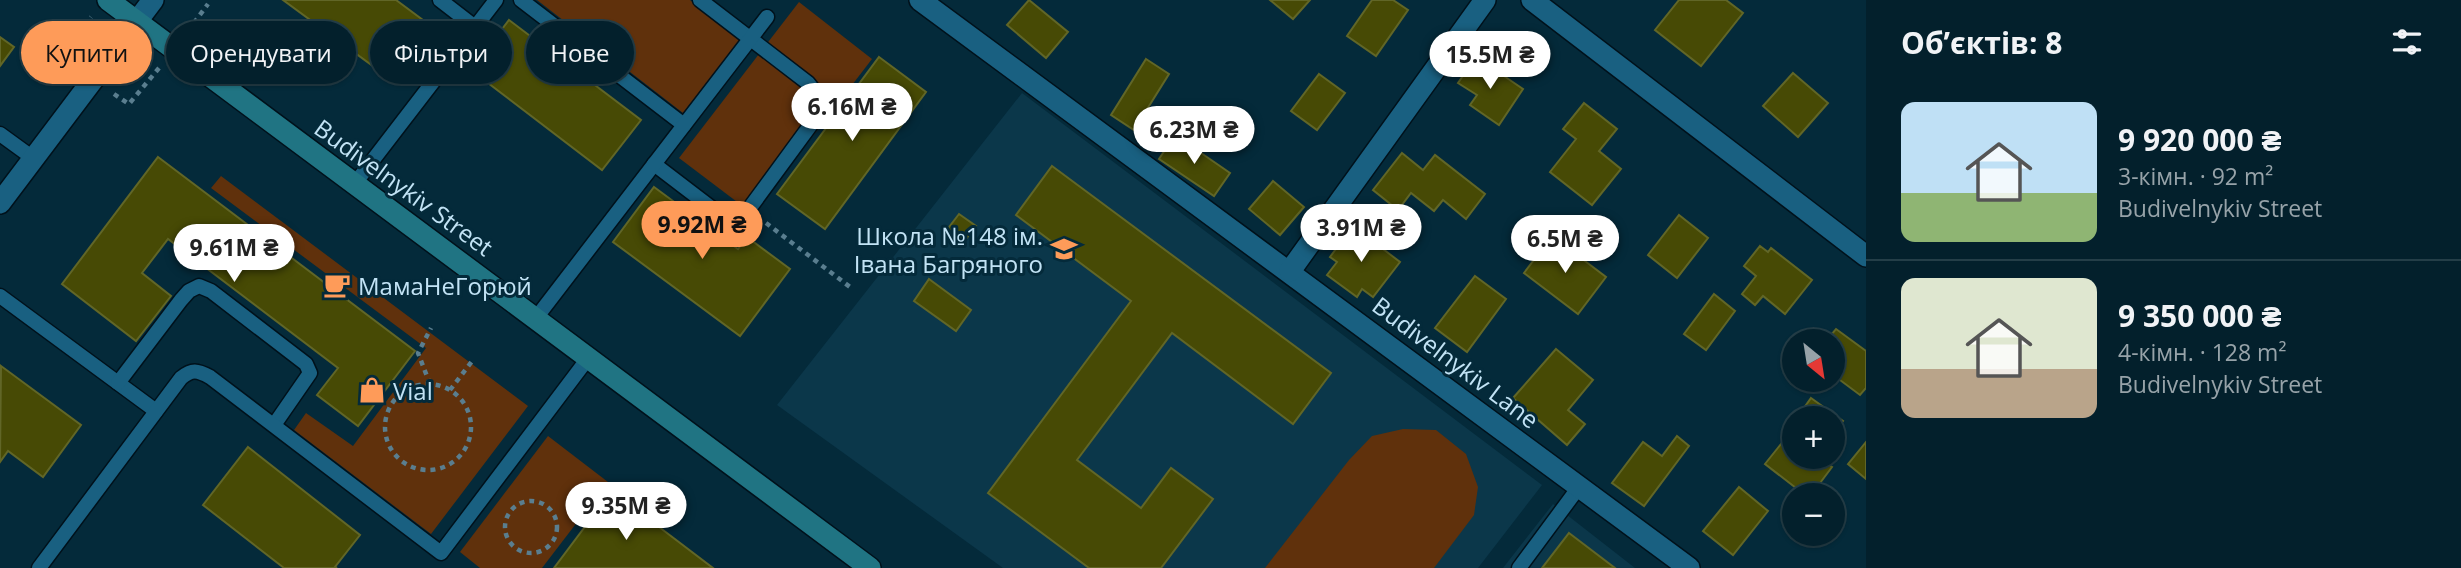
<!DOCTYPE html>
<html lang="uk">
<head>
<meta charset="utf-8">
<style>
  body { margin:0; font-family:"Open Sans",sans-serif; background:#0d2834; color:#f1f3f6; height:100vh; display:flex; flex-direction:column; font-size:26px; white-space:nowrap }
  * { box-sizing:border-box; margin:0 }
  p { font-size:23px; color:#97a3a9 }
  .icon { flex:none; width:38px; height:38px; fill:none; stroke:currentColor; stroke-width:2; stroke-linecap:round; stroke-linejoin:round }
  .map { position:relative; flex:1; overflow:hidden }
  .side { display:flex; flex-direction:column; background:#03202c; width:595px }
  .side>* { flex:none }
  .guide { position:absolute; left:21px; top:21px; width:665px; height:63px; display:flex; gap:14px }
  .needle { width:46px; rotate:150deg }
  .controls { position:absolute; left:1782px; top:329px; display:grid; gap:14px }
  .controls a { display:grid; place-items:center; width:63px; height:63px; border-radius:50%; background:#03202c; box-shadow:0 2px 5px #0004,0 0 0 2px #243e48; font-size:35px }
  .price { position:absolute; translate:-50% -60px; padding:0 16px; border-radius:24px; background:#fff; color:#222; font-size:23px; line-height:46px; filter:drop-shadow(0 2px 4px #0008) }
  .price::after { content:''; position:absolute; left:50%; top:42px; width:21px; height:16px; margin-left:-10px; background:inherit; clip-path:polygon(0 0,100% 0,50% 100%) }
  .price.selected { background:#fe9b59; color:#111 }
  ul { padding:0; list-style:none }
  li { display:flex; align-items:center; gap:21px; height:175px; padding:0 35px }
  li+li { border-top:2px solid #243e48 }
  li span { display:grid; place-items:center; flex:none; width:196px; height:140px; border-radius:14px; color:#555 }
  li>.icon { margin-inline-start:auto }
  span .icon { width:84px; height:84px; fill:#fffc; stroke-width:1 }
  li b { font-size:30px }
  h2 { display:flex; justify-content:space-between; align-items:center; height:84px; padding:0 35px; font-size:30px }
  .pill { padding:0 24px; border-radius:32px; background:#03202c; box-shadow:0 2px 5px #0004,0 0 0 2px #243e48; font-size:24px; line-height:63px }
  .pill.selected { background:#fe9b59; color:#111 }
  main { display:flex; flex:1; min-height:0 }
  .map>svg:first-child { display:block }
  .built { fill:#0b374a }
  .green { fill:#60310c }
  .building { fill:#474a05; stroke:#616627; stroke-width:2 }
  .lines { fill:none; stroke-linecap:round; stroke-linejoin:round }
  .lane-casing { stroke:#00111b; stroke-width:17 }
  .street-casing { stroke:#00111b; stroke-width:24 }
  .secondary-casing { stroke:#00111b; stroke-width:24 }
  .path { stroke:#5a7e8f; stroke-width:4.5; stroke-dasharray:5 5; stroke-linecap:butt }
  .lane { stroke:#196081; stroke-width:14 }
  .street { stroke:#196081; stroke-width:21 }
  .secondary { stroke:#207483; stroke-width:21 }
  .labels { text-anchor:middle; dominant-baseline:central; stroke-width:6; stroke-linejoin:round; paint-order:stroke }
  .street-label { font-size:24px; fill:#c2e3f5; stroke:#042a3a }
  .poi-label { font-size:24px; fill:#c2e3f5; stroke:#042a3a; text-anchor:start }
</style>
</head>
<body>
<main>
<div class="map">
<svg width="1866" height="568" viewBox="0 0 1866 568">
  <rect width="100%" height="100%" fill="#042a3a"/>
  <g class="built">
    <polygon points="1022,93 1542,485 1478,568 1003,568 777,405"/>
    <polygon points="1553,504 1635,568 1503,568"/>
  </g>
  <g class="green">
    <polygon points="537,0 690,0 741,39 683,113"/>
    <polygon points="799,2 872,59 753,214 679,158"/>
    <polygon points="221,176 528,406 431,534 294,430 306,413 353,446 426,348 211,188"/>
    <polygon points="1403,429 1436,430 1466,454 1478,487 1474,515 1434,568 1265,568 1349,460 1372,436"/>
    <polygon points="548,436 608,482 542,568 480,568 460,552"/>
  </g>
  <g class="building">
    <polygon points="283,0 396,0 435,29 396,83"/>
    <polygon points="1029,0 1068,32 1046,58 1007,25"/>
    <polygon points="1270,0 1310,0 1293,19"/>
    <polygon points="1372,0 1393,0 1408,10 1376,56 1347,36"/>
    <polygon points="1679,0 1726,0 1743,13 1701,66 1655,30"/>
    <polygon points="509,20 641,120 602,170 471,70"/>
    <polygon points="0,37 14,47 0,66"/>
    <polygon points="879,57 926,92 825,229 777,194"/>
    <polygon points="1476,57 1523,89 1499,125 1470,105 1477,95 1458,83"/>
    <polygon points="1146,59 1169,74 1134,130 1111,115"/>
    <polygon points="1793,73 1828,103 1798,137 1763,106"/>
    <polygon points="1319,74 1345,93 1317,130 1291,111"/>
    <polygon points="1584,103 1617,129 1599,151 1621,169 1592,205 1550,172 1576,139 1563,129"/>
    <polygon points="1175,135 1230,173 1214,196 1159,159"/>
    <polygon points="1402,153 1423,170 1435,155 1485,194 1466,219 1443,200 1434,211 1411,193 1398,210 1373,190"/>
    <polygon points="158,157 415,351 358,426 317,395 338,368 168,239 142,273 171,296 136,341 62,284"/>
    <polygon points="1052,166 1331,373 1293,424 1172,333 1077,460 1141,508 1171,468 1213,499 1161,568 1089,568 988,493 1131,301 1016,215"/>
    <polygon points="1273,181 1304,207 1280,235 1249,209"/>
    <polygon points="654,187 738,249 747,237 790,269 740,336 613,242"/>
    <polygon points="959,214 976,226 963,243 946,231"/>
    <polygon points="1679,215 1708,238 1677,278 1648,255"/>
    <polygon points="1353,226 1400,262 1373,297 1362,289 1357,297 1327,275 1337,262 1330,257"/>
    <polygon points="1552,236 1606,277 1578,314 1524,273"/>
    <polygon points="1760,246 1768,252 1771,248 1812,280 1785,314 1763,296 1755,305 1742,294 1756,276 1744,266"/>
    <polygon points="1475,276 1506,299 1467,352 1435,328"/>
    <polygon points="929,279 971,310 956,331 914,301"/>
    <polygon points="1714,294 1735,311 1706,350 1684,334"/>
    <polygon points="1836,329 1866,351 1866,388 1860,395 1832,374 1832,341 1826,341"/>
    <polygon points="1556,349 1593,380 1568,410 1585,424 1567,445 1513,398"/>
    <polygon points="1,366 81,425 43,477 8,451 0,462"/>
    <polygon points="1811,398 1843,421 1832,436 1832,418 1803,418 1799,415"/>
    <polygon points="1789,434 1794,438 1794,457 1818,457 1832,467 1811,495 1805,495 1765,464"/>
    <polygon points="1677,436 1689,446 1644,506 1612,483 1643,442 1662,456"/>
    <polygon points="1866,442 1866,479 1848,464"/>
    <polygon points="248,447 360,535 335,567 337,568 284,568 203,505"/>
    <polygon points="1739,487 1768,511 1733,555 1703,531"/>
    <polygon points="611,492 638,511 713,568 554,568"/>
    <polygon points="1569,533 1615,568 1542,568"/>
  </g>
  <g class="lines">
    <g class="lane-casing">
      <g id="lane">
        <polyline points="440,0 475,27"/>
        <polyline points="521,0 684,125"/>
        <polyline points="0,134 33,158"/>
        <path d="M 654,164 L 722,216 L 732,220 L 741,217 L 749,209 L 815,119 C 824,102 819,97 808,83 L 700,0"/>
        <polyline points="356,182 496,0"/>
        <polyline points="0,296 156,411"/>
        <polyline points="536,318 767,17"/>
        <polyline points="118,383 181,300 189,291 199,286 211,291 306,364 310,373 274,425"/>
        <path d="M 39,568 L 181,378 C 192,369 197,370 210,377 L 441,553 L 589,357"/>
        <polyline points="1519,568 1579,487"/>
      </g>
    </g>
    <g class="street-casing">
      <g id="street">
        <polyline points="920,0 1689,568"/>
        <polyline points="1532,0 1866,256"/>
        <polyline points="0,203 153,0"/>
        <polyline points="1290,271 1485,0"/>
      </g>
    </g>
    <g class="secondary-casing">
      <polyline id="secondary" points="108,0 870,568"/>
    </g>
    <g class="path">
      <polyline points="188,31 208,4"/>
      <polyline points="74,63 63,53 91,17"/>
      <polyline points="114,94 129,104 159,68"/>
      <polyline points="766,223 850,287"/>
      <circle cx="428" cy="427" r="43"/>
      <polyline points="430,384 418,353 431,328"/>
      <polyline points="450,390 473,360"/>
      <circle cx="531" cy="527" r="26"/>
    </g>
    <use href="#lane" class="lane"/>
    <use href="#street" class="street"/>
    <use href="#secondary" class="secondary"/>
  </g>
  <defs>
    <g id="school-bare" transform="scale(2.1)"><path d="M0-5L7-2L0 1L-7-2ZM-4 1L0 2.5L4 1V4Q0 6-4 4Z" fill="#fe9b59" stroke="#042a3a" stroke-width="2.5" paint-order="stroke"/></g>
    <g id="cafe-bare" transform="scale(2.1)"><path d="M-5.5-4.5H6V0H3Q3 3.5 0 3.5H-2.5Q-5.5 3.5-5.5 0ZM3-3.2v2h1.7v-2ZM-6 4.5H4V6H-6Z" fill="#fe9b59" stroke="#042a3a" stroke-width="2.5" paint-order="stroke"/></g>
    <g id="shop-bare" transform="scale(2.1)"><path d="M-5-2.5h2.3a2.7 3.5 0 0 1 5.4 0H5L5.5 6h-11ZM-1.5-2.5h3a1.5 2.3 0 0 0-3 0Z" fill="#fe9b59" stroke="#042a3a" stroke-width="2.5" paint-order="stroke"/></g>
  </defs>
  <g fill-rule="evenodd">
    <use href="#school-bare" x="1064" y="249"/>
    <use href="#cafe-bare" x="337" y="285"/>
    <use href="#shop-bare" x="372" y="390"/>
  </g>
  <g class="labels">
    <g class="street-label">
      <text transform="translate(404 187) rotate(36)">Budivelnykiv Street</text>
      <text transform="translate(1456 362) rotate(37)">Budivelnykiv Lane</text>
    </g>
    <g class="poi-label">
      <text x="1043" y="235" text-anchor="end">Школа №148 ім.<tspan x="1043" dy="28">Івана Багряного</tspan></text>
      <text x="358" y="285">МамаНеГорюй</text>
      <text x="393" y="390">Vial</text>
    </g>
  </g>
</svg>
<div class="controls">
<a><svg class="needle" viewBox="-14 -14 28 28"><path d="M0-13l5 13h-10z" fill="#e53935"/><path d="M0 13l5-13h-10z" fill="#97a3a9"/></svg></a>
<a>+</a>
<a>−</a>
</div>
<b class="price" style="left:1490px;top:91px">15.5M ₴</b>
<b class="price" style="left:852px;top:143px">6.16M ₴</b>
<b class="price" style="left:1194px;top:166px">6.23M ₴</b>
<b class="price selected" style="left:702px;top:261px">9.92M ₴</b>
<b class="price" style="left:1361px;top:264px">3.91M ₴</b>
<b class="price" style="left:1565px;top:275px">6.5M ₴</b>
<b class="price" style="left:234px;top:284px">9.61M ₴</b>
<b class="price" style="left:626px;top:542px">9.35M ₴</b>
<div class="guide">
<a class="pill selected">Купити</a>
<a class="pill">Орендувати</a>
<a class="pill">Фільтри</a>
<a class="pill">Нове</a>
</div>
</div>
<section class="side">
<h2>Об’єктів: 8<svg class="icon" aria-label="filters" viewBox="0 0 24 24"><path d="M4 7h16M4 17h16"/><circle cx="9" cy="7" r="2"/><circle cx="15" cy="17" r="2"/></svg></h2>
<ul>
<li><span style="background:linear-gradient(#bfe0f5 65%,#8fb573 0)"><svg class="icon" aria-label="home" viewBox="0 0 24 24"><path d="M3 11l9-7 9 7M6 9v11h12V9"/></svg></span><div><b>9 920 000 ₴</b><p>3-кімн. · 92 m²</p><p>Budivelnykiv Street</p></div></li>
<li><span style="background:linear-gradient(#dfe7d0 65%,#b9a48a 0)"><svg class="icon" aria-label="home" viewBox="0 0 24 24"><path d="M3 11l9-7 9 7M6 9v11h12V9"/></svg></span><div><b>9 350 000 ₴</b><p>4-кімн. · 128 m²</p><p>Budivelnykiv Street</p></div></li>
</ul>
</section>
</main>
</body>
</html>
